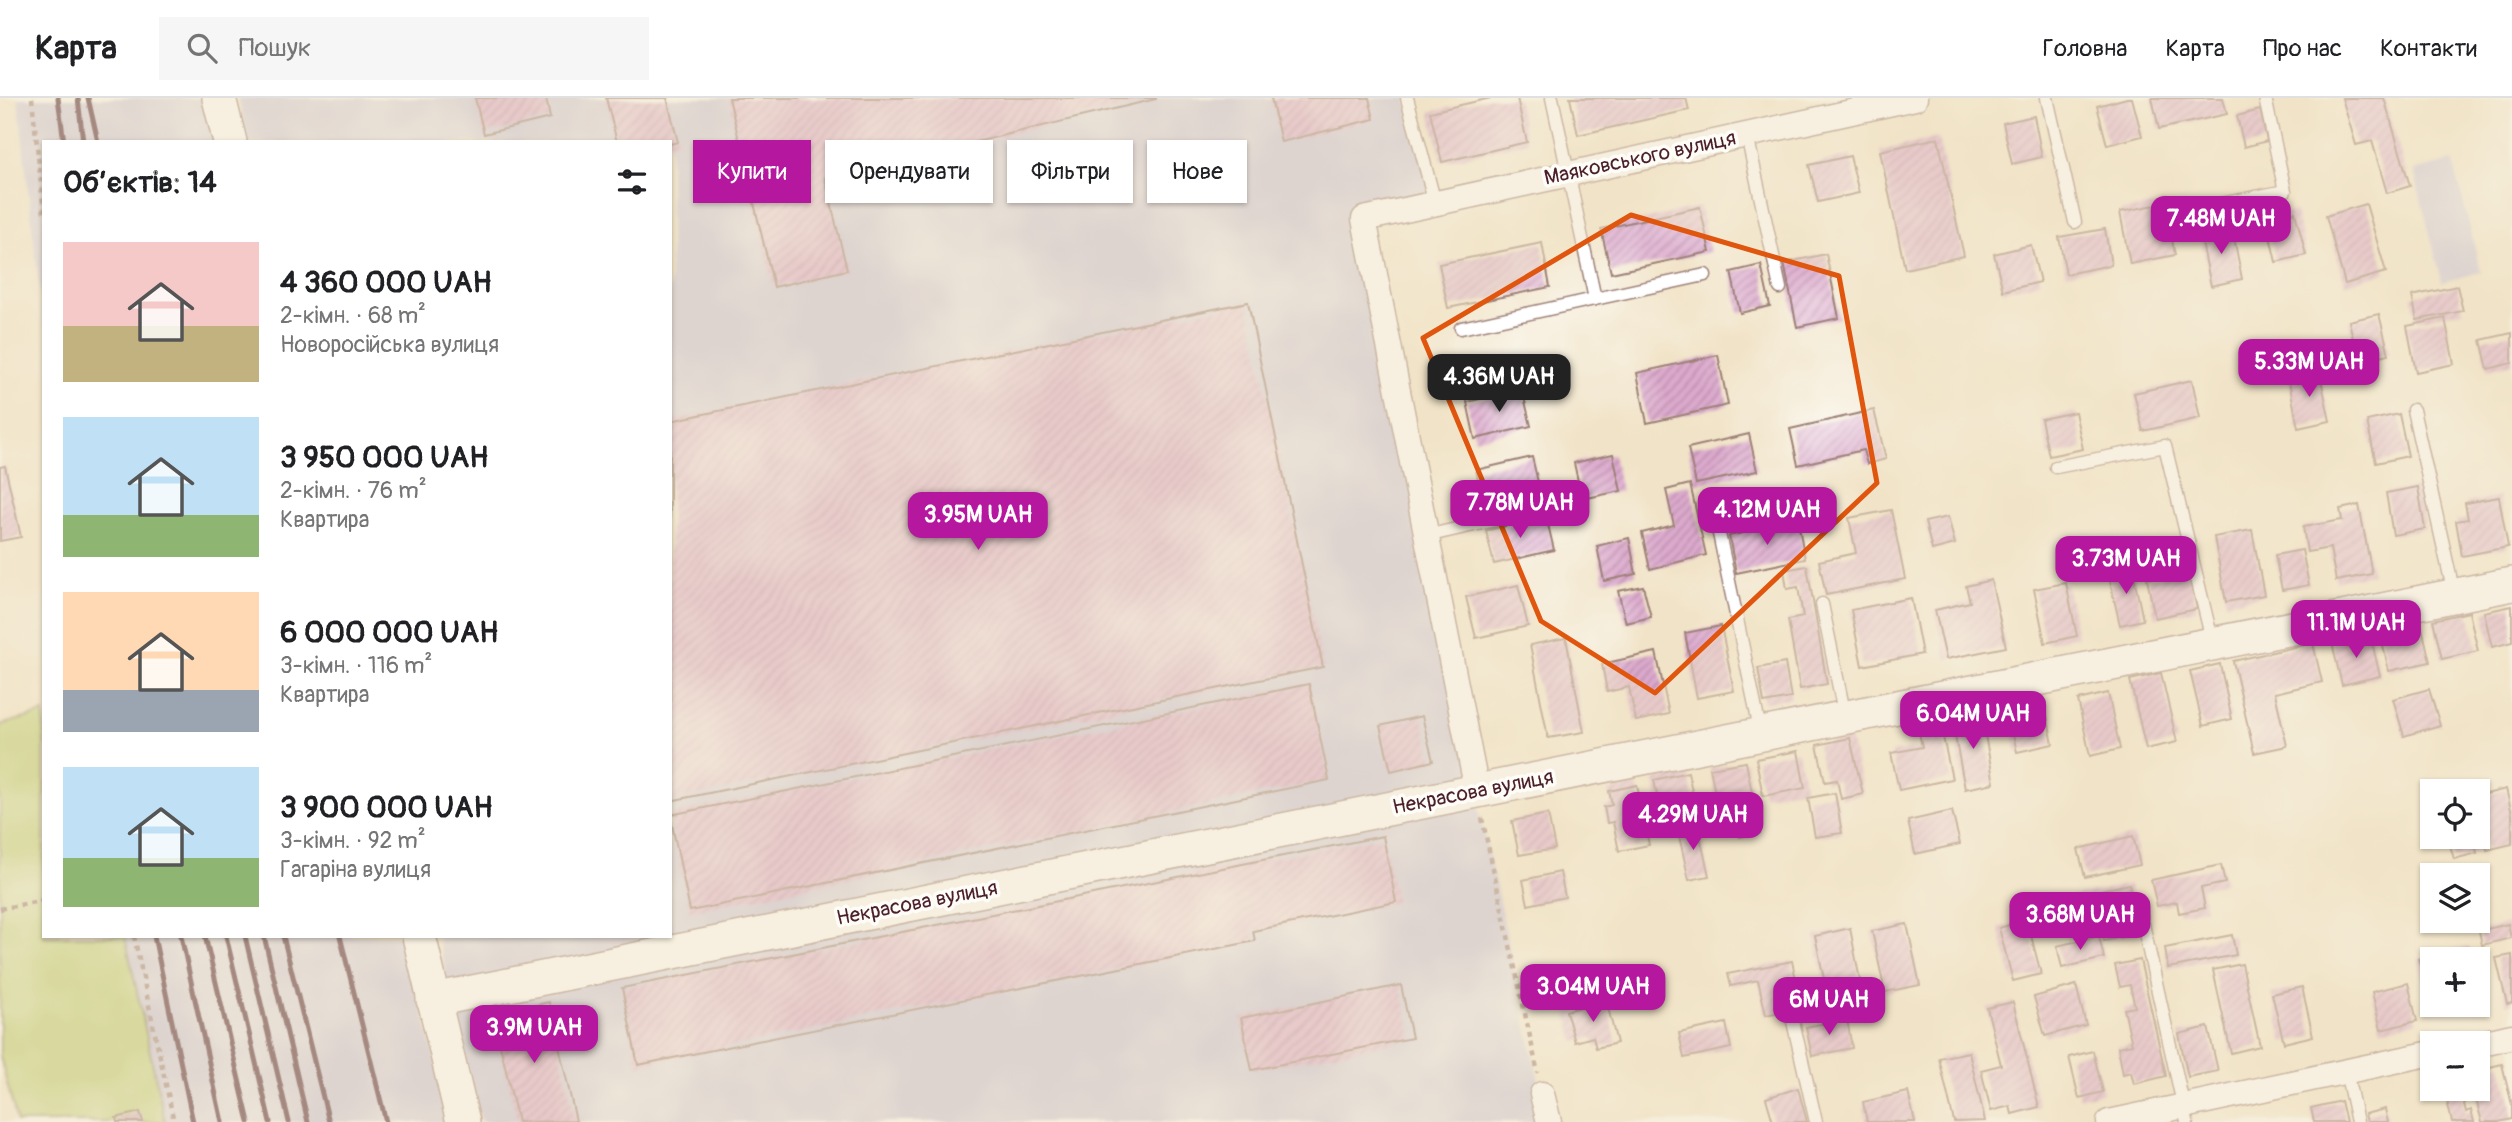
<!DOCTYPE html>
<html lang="uk">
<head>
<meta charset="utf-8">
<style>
  body { margin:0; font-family:Pangolin,sans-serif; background:#f6f6f6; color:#202124; height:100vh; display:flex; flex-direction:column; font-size:26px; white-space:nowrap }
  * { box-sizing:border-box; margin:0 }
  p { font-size:23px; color:#757577 }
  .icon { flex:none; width:38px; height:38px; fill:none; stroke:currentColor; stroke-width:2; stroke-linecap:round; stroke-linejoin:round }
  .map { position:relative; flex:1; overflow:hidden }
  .panel { position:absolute; left:42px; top:42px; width:630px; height:798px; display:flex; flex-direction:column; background:#fff; border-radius:0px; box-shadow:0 2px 5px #0004 }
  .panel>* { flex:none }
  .banner { position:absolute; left:693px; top:42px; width:665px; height:63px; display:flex; gap:14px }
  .fabs { position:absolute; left:2420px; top:681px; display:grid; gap:14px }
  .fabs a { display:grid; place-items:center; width:70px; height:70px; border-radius:0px; background:#fff; box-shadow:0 2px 5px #0004; font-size:35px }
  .price { position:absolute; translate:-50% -60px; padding:0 16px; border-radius:14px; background:#b5179e; color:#fff; font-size:23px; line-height:46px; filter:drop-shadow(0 2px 4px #0008) }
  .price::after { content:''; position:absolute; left:50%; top:42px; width:21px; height:16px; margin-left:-10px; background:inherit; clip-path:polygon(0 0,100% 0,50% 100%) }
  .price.on { background:#222; color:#fff }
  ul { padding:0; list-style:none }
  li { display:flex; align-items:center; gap:21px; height:175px; padding:0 21px }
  li span { display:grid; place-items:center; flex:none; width:196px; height:140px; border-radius:0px; color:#555 }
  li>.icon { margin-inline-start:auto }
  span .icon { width:84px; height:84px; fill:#fffc; stroke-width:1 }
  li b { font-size:30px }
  h2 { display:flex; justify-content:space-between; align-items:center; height:84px; padding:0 21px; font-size:30px }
  .tag { padding:0 24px; border-radius:0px; background:#fff; box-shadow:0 2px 5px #0004; font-size:24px; line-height:63px }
  .tag.on { background:#b5179e; color:#fff }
  header { display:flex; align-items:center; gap:42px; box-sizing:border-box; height:98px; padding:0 35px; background:#fff; border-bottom:2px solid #e0e0e0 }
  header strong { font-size:33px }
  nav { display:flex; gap:38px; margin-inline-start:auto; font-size:24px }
  .search { width:490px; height:63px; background:#f6f6f6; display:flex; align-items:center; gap:18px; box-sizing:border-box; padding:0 24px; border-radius:0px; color:#757577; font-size:26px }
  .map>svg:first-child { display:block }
  .industrial { fill:#c6c0da }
  .park { fill:#bccd6f; stroke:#83764d; stroke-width:2 }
  .building { fill:url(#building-hatch) }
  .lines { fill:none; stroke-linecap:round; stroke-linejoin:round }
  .lane-casing { stroke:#9e8179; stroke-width:15 }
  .street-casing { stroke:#9e8179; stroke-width:27 }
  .secondary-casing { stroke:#9e8179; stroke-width:36 }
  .path { stroke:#9e8179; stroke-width:4.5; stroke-dasharray:5 5; stroke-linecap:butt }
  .lane { stroke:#fff; stroke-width:12 }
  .street { stroke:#fff; stroke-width:24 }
  .secondary { stroke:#fff; stroke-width:33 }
  .rail { stroke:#4a1f2b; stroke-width:5 }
  .marked { fill:none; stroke:#e0560e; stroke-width:5; stroke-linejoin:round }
  .labels { text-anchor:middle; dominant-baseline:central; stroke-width:7; stroke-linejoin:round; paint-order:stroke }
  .street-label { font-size:21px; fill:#4a1f2b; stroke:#fdfcf7 }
</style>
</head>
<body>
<header>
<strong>Карта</strong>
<div class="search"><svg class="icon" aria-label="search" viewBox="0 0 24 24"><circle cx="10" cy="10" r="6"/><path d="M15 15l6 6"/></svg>Пошук</div>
<nav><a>Головна</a><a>Карта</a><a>Про нас</a><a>Контакти</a></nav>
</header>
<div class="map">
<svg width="2512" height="1024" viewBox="0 0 2512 1024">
  <defs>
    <pattern id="building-hatch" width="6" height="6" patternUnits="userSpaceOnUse" patternTransform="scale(1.75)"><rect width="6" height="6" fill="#ddaace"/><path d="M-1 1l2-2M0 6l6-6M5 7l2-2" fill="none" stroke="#b58aa7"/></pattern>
  </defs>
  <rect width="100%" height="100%" fill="#fdfcf7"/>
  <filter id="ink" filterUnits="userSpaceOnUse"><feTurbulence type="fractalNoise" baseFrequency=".0143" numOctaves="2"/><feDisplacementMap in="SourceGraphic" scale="14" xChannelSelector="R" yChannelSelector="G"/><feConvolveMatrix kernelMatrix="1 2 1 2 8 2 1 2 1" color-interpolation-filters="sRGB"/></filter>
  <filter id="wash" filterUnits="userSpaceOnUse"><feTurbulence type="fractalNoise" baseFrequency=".00686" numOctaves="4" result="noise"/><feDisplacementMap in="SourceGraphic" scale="28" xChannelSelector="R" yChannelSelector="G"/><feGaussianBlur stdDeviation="1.57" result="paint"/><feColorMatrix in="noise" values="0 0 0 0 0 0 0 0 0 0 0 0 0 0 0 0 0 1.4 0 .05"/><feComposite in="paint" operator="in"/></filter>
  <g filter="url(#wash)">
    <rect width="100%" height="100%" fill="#f1e3c7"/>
    <g class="industrial">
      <polygon points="18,0 205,0 216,44 44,44 44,234"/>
      <polygon points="238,0 1406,0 1434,105 1363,121 1475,694 1548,1024 481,1024 437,838 670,838 670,44 248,44"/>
      <polygon points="2453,63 2481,174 2442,184 2414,73"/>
      <polygon points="125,838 405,838 450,1024 165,1024"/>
    </g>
    <polygon class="park" points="44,615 44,838 125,838 165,1024 17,1024 0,958 0,627"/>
    <g id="blocks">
      <g class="building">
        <polygon points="475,0 546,0 550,20 484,36"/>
        <polygon points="606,0 667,0 678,44 670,46 670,44 617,44"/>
        <polygon points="729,0 1156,0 1156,1 825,80 847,172 774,189"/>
        <polygon points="1271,0 1369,0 1374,21 1281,44"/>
        <polygon points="1491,0 1517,0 1527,44 1442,64 1430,14"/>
        <polygon points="1570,0 1686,0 1689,12 1578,37"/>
        <polygon points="2127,0 2132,0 2142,38 2107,47 2097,8"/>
        <polygon points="2152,0 2223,0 2227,16 2159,31"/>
        <polygon points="2342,0 2384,0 2410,88 2387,95 2372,43 2356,47"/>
        <polygon points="2260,12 2267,43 2244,49 2237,18"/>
        <polygon points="2034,18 2042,59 2012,66 2003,25"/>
        <polygon points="1938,40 1964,158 1905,171 1880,53"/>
        <polygon points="1850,58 1859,95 1818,104 1809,67"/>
        <polygon points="2165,105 2175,157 2130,166 2120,114"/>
        <polygon points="2366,106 2386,174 2345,186 2326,118"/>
        <polygon points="1700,109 1710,154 1611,175 1601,131"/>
        <polygon points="2295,114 2306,157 2276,164 2266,121"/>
        <polygon points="2232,129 2242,181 2211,188 2200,135"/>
        <polygon points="2105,131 2111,167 2066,176 2059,139"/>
        <polygon points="1542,145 1550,189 1448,210 1439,166"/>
        <polygon points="2031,147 2040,184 2003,193 1994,156"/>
        <polygon points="1826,156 1839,220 1797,229 1784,165"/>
        <polygon points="1761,167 1770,208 1740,215 1731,174"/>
        <polygon points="2457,188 2463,213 2417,222 2412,198"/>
        <polygon points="1248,204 1323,569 670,703 670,323"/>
        <polygon points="2379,216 2389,256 2358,263 2349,223"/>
        <polygon points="2445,220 2454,266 2416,274 2407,228"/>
        <polygon points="2512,235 2512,265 2488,271 2481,242"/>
        <polygon points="1718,257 1728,307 1647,325 1637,275"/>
        <polygon points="2319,272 2330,323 2298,330 2288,278"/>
        <polygon points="2192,282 2200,320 2143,333 2134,295"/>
        <polygon points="1522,291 1531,328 1475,341 1467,304"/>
        <polygon points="1874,312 1886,361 1867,366 1863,352 1798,367 1790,331"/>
        <polygon points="2075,314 2083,351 2049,358 2041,321"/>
        <polygon points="2399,316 2408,358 2376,365 2367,323"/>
        <polygon points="1749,336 1757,373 1696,386 1688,350"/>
        <polygon points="1613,356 1621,393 1582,401 1574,365"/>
        <polygon points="1532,359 1542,401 1485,414 1476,372"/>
        <polygon points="5,368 21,439 0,443 0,369"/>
        <polygon points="1690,386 1706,457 1650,471 1642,435 1674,427 1666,392"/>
        <polygon points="2418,389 2425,431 2393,437 2386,395"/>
        <polygon points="2499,399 2508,449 2462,458 2456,423 2468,421 2465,405"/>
        <polygon points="2359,407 2372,476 2336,483 2330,450 2307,454 2303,429 2342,422 2340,411"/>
        <polygon points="1891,412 1905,481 1826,497 1819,463 1856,455 1849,420"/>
        <polygon points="1546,418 1554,452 1494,466 1486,433"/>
        <polygon points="1948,419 1955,446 1932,452 1925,424"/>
        <polygon points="1798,424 1805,461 1736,475 1729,438"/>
        <polygon points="2252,432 2264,497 2226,504 2214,439"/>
        <polygon points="1629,440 1636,476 1604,483 1597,448"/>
        <polygon points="2183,443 2197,511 2155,520 2147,481 2167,477 2162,448"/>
        <polygon points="2302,452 2309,487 2282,492 2275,457"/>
        <polygon points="1807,468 1827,586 1800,591 1788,522 1803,519 1798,489 1787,491 1784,472"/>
        <polygon points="2132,470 2143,522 2120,527 2108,475"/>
        <polygon points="1991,482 2006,549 1946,561 1935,512 1970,504 1966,488"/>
        <polygon points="2066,485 2077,538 2045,545 2034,491"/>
        <polygon points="1518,487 1528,528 1476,540 1466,499"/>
        <polygon points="1643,488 1651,519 1626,525 1618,493"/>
        <polygon points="1911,500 1922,556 1862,568 1851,512"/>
        <polygon points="2512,508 2512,544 2492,549 2484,514"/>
        <polygon points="2469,514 2478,553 2442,561 2433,522"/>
        <polygon points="2421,525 2430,564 2389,573 2380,535"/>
        <polygon points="1721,528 1734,593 1697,600 1685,535"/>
        <polygon points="2370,536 2380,578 2342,587 2332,545"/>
        <polygon points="1566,540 1584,634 1548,640 1530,547"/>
        <polygon points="2313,545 2322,584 2275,595 2287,648 2254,655 2233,563"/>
        <polygon points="1656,554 1669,616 1636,623 1629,589 1607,594 1602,566"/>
        <polygon points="1785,565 1791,600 1764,605 1758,570"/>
        <polygon points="2220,566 2232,621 2203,628 2190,573"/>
        <polygon points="2161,575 2177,644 2146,651 2130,582"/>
        <polygon points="1309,586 1329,682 690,813 670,717"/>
        <polygon points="2429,591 2440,627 2404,638 2393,601"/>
        <polygon points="2108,595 2120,651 2090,658 2078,602"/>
        <polygon points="2044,603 2053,646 2017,654 2007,610"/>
        <polygon points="1981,616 1994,685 1965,691 1952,622"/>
        <polygon points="1422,618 1433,663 1391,673 1380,628"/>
        <polygon points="1940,625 1952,681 1899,692 1891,655 1922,649 1918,629"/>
        <polygon points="1850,640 1863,696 1841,701 1837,682 1825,684 1817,647"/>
        <polygon points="1798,653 1805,690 1763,698 1756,661"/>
        <polygon points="1746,664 1760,735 1740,739 1733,707 1718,710 1710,670"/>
        <polygon points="1688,674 1697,717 1662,724 1654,682"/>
        <polygon points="1637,687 1649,747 1619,753 1613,724 1607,725 1604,709 1612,707 1609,693"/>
        <polygon points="2506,691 2512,716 2512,746 2487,752 2478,721 2478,698"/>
        <polygon points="1835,695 1842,735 1815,739 1808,700"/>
        <polygon points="1952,713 1960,746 1915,756 1908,723"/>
        <polygon points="1548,716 1555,751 1519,757 1512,723"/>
        <polygon points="1697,725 1709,778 1689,782 1677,729"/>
        <polygon points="1383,738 1396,804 1253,833 1255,843 638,967 622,890"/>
        <polygon points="2133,738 2140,767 2085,779 2078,751"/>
        <polygon points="2473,738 2477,755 2454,761 2449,744"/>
        <polygon points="2221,767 2225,785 2201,790 2205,810 2179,815 2177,804 2157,808 2151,782"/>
        <polygon points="1560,774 1565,799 1528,807 1523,782"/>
        <polygon points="2129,786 2139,835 2104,843 2099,821 2047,831 2041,805"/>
        <polygon points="2027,822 2041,876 2013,883 1999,830"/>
        <polygon points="1907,826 1920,887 1885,894 1872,833"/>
        <polygon points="2508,826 2511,840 2482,847 2479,833"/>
        <polygon points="1850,830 1862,893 1828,900 1815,838"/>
        <polygon points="2232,837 2236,857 2168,870 2165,850"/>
        <polygon points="2099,838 2104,860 2062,870 2057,848"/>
        <polygon points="2468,848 2471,861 2432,861 2432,883 2425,885 2418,861"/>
        <polygon points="2512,857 2512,905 2507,906 2496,860"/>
        <polygon points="2140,862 2166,978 2134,986 2131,974 2123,976 2118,949 2132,946 2124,911 2135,909 2130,887 2120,889 2115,867"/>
        <polygon points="1792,863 1802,909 1766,917 1758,882 1731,888 1728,876"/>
        <polygon points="2242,866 2260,948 2231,955 2213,872"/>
        <polygon points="2478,880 2485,906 2458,913 2456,906 2478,906"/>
        <polygon points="2408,885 2417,923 2381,932 2372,894"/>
        <polygon points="1401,887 1412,940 1252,972 1241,920"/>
        <polygon points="2076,887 2086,927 2045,938 2034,899"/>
        <polygon points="2302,889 2313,938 2284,945 2272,896"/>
        <polygon points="1606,902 1617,945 1596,950 1593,939 1575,944 1566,913"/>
        <polygon points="549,904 576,1023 518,1024 493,917"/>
        <polygon points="2013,904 2039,1009 2012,1016 2010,1008 1991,1013 1981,972 2001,967 1987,910"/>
        <polygon points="1847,921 1852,950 1812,958 1806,929"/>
        <polygon points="1726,925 1731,950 1684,960 1679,935"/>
        <polygon points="2208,929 2218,973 2188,979 2179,936"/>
        <polygon points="2093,953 2103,994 2079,1000 2069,959"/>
        <polygon points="1969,954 1985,1023 1954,1024 1939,960"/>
        <polygon points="2502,966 2512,1007 2512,1021 2498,1024 2482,1024 2473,990 2478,990 2478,972"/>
        <polygon points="1798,990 1807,1024 1773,1024 1766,1000"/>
        <polygon points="2444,990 2460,990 2466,1014 2471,1012 2474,1024 2452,1024"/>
        <polygon points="1908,994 1915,1024 1867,1024 1863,1004"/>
        <polygon points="2341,1003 2346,1024 2314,1024 2311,1010"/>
        <polygon points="2385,1011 2388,1024 2367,1024 2365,1016"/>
        <polygon points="140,1014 143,1024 117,1024 116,1020"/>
      </g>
    </g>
  </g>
  <g filter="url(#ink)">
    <use href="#blocks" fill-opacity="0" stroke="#9e8179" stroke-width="2"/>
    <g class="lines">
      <g class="lane-casing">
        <g id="lane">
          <polyline points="1407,0 1435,105"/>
          <polyline points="1552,0 1595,201"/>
          <polyline points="2047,0 2075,124"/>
          <polyline points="1747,37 1780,190"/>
          <polyline points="2221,106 2285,93 2265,0"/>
          <polyline points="1461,230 1705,177"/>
          <polyline points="2413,312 2454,496"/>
          <polyline points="2056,369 2165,348 2213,546"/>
          <polyline points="1713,407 1761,636"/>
          <polyline points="1426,438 1561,407"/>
          <polyline points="1822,506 1845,619"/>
          <polyline points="2139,808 2187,1024"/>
          <polyline points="1792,919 1816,1024"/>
          <polyline points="2346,973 2357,1024"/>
        </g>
      </g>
      <g class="street-casing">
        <g id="street">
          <polyline points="1477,693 1364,121 1915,0"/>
          <polyline points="2478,946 2512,938"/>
          <polyline points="1542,996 1549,1024"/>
          <polyline points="2109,1024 2432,955"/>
        </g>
      </g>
      <g class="secondary-casing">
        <g id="secondary">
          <polyline points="219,0 230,44"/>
          <polyline points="419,838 463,1024"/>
          <polyline points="433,902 2512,486"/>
        </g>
      </g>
      <g class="path">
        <polyline points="32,0 44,116"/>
        <polyline points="1482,720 1538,975"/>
        <polyline points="0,811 44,802"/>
        <polyline points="134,838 174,1024"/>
      </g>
      <use href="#lane" class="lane"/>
      <use href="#street" class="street"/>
      <use href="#secondary" class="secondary"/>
      <g class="rail">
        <polyline points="58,0 64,44"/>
        <polyline points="78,0 83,44"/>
        <polyline points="88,0 98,44"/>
        <polyline points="154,838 193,1024"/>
        <polyline points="181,838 222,1024"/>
        <polyline points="205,838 249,1024"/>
        <polyline points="226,838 270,1024"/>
        <polyline points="245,838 289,1024"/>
        <polyline points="264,838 308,1024"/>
        <polyline points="283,838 329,1024"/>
        <polyline points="340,838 386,1024"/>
      </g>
    </g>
  </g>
  <path d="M0 0H2512V1024H0ZM 1631,117 L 1839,178 L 1877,385 L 1655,595 L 1541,523 L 1423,240 Z" fill="#f1e3c7" fill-opacity=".55" fill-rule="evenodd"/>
  <path class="marked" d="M 1631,117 L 1839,178 L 1877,385 L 1655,595 L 1541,523 L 1423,240 Z"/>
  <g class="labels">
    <g class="street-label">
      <text transform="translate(1640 60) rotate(-12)">Маяковського вулиця</text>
      <text transform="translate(1473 694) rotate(-11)">Некрасова вулиця</text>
      <text transform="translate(917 805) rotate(-11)">Некрасова вулиця</text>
    </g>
  </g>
</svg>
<div class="fabs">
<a><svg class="icon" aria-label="locate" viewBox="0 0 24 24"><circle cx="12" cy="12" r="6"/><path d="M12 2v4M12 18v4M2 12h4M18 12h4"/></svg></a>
<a><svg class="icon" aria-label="layers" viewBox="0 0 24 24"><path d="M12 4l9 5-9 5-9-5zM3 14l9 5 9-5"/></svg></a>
<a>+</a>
<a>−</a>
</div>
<b class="price" style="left:2221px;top:158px">7.48M UAH</b>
<b class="price" style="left:2309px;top:301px">5.33M UAH</b>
<b class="price on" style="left:1499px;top:316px">4.36M UAH</b>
<b class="price" style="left:1520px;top:442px">7.78M UAH</b>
<b class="price" style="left:1767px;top:449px">4.12M UAH</b>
<b class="price" style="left:978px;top:454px">3.95M UAH</b>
<b class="price" style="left:2126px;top:498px">3.73M UAH</b>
<b class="price" style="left:2356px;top:562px">11.1M UAH</b>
<b class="price" style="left:1973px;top:653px">6.04M UAH</b>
<b class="price" style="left:1693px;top:754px">4.29M UAH</b>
<b class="price" style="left:2080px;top:854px">3.68M UAH</b>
<b class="price" style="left:1593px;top:926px">3.04M UAH</b>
<b class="price" style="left:1829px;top:939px">6M UAH</b>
<b class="price" style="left:534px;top:967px">3.9M UAH</b>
<div class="banner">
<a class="tag on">Купити</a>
<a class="tag">Орендувати</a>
<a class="tag">Фільтри</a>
<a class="tag">Нове</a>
</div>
<section class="panel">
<h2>Об’єктів: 14<svg class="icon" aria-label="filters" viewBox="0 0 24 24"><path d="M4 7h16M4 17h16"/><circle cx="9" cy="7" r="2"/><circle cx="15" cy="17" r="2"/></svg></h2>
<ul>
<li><span style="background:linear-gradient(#f6c9c9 60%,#c2b280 0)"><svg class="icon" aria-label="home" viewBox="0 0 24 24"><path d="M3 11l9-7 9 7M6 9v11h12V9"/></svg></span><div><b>4 360 000 UAH</b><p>2-кімн. · 68 m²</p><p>Новоросійська вулиця</p></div></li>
<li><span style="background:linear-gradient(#bfe0f5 70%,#8fb573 0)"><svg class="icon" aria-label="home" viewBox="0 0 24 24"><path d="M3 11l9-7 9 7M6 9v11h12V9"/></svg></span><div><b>3 950 000 UAH</b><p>2-кімн. · 76 m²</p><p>Квартира</p></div></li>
<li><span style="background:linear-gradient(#ffd9b3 70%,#9aa5b1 0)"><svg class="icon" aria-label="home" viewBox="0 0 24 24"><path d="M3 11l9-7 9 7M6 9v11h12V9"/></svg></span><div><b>6 000 000 UAH</b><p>3-кімн. · 116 m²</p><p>Квартира</p></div></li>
<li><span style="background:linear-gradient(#bfe0f5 65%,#8fb573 0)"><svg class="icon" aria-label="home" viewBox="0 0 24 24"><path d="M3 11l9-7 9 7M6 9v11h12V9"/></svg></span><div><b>3 900 000 UAH</b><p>3-кімн. · 92 m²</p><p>Гагаріна вулиця</p></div></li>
</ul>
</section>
</div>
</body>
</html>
